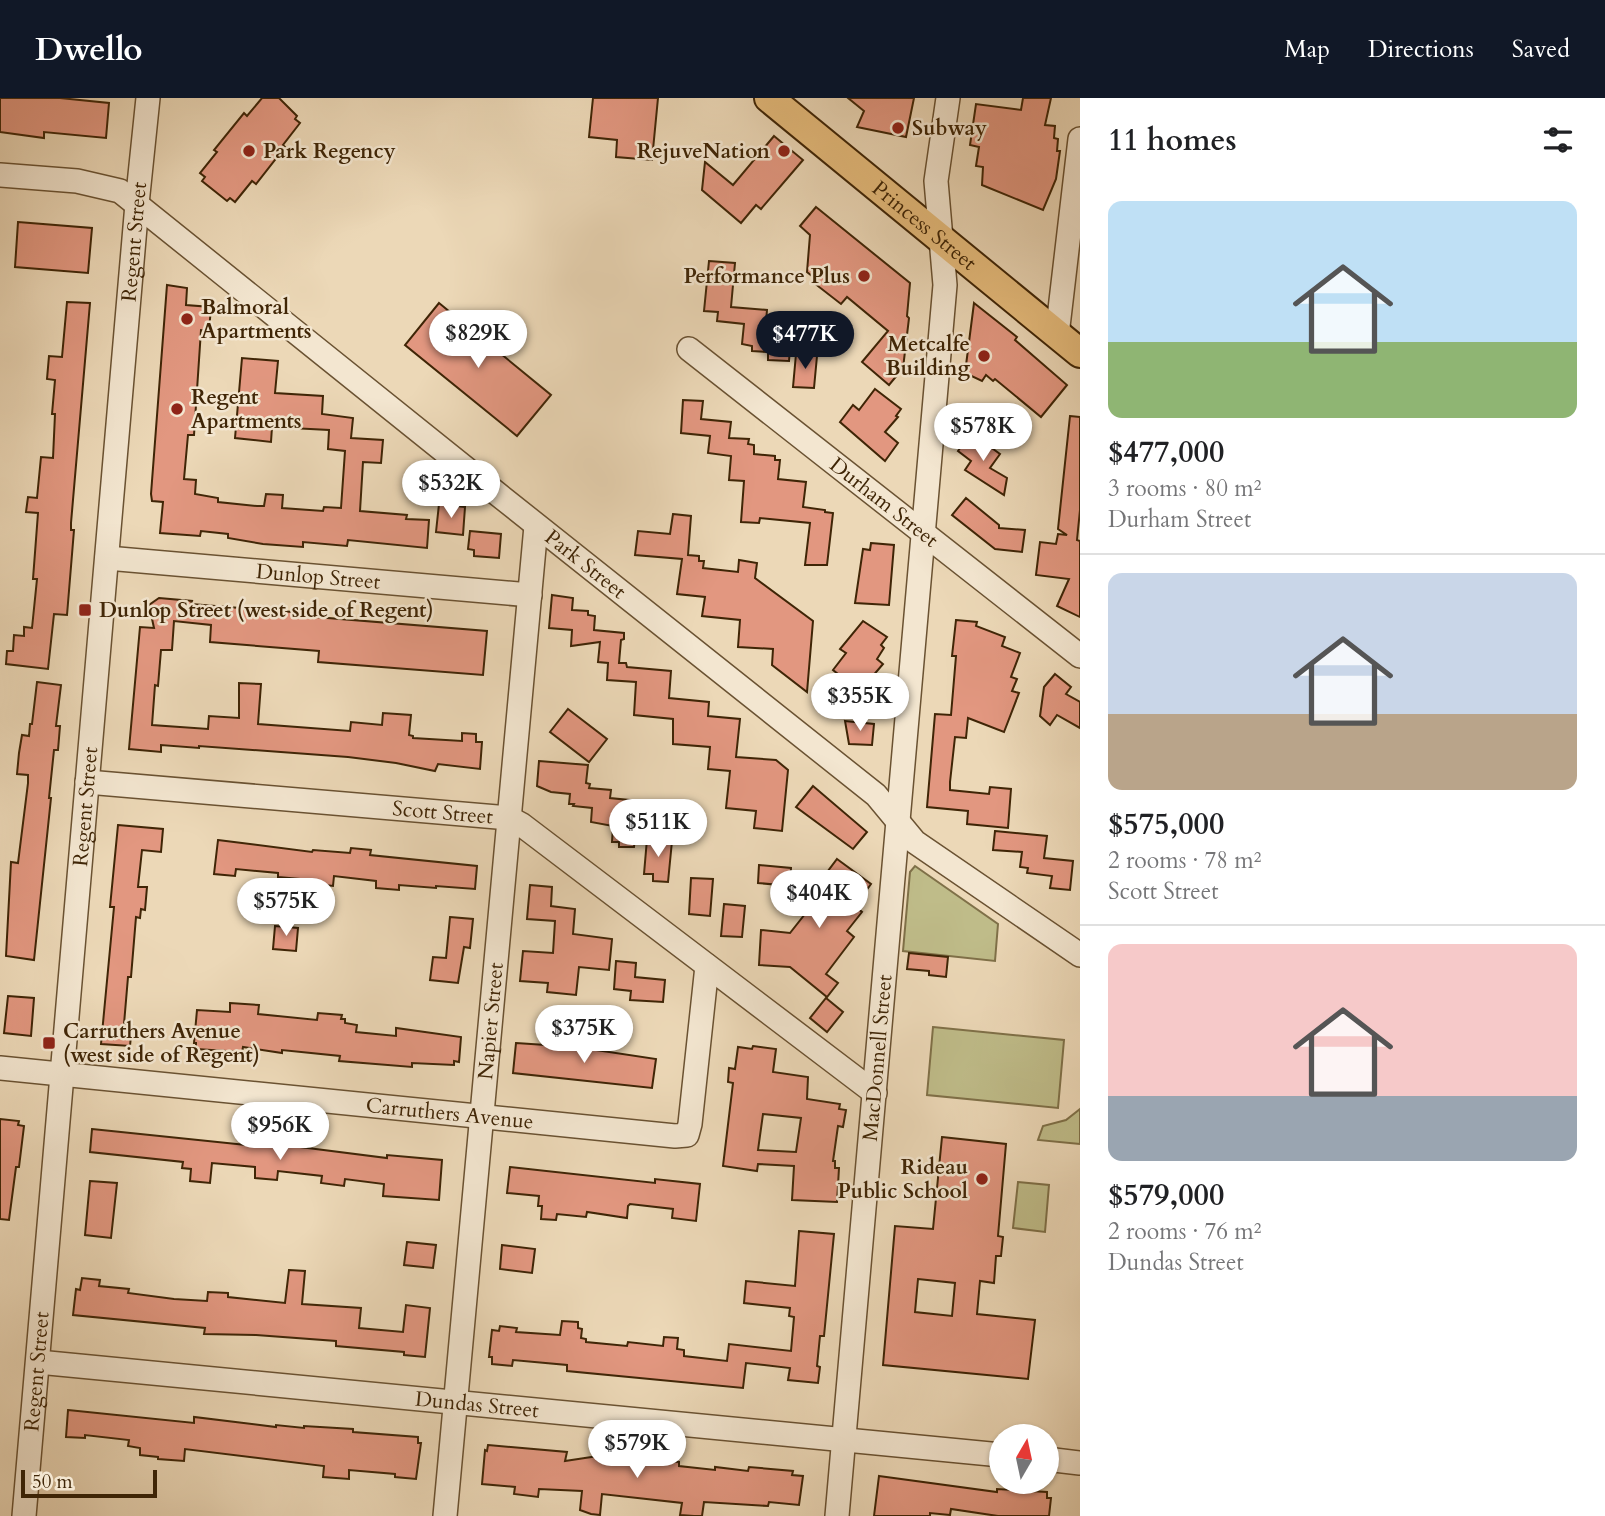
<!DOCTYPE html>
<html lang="en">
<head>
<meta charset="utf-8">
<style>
  body { margin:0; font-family:Cardo,serif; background:#f6f6f6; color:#202124; height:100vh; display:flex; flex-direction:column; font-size:26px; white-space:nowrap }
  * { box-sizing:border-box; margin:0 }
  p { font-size:23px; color:#757577 }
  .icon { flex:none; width:38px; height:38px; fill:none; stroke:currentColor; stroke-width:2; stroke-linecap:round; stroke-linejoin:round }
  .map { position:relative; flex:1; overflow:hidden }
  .side { display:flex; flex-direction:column; background:#fff; width:525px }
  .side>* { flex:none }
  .needle { width:46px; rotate:9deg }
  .buttons { position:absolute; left:989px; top:1326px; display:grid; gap:14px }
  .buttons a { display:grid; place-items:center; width:70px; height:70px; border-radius:50%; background:#fff; box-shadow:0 2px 5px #0004; font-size:35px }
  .scale { position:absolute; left:21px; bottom:18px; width:136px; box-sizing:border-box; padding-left:7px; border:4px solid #3f2506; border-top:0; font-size:19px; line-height:24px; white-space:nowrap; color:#3f2506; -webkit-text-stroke:5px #f3e6d0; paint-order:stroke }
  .price { position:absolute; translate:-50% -60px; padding:0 16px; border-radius:24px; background:#fff; color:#222; font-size:23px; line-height:46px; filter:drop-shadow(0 2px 4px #0008) }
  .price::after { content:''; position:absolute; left:50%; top:42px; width:21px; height:16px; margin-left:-10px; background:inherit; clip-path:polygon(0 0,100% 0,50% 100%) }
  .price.active { background:#111827; color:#fff }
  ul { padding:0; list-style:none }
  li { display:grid; align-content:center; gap:14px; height:371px; padding:0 28px }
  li+li { border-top:2px solid #e0e0e0 }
  li span { display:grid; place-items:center; height:217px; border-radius:14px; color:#555 }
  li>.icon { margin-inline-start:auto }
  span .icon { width:126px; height:126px; fill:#fffc; stroke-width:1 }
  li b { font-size:30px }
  h2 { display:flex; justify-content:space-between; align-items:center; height:84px; padding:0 28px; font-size:30px }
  header { display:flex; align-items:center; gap:42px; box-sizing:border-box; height:98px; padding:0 35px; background:#111827; color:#fff }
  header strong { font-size:33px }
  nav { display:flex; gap:38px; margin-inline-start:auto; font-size:24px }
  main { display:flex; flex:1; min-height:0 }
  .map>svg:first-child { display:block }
  .green { fill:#bfbc89; stroke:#7f7048; stroke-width:2 }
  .building { fill:#e29780; stroke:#3f2506; stroke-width:2; fill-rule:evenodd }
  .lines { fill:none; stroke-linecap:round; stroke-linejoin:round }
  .minor-casing { stroke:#6a5232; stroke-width:26 }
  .major-casing { stroke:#3f2506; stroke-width:32 }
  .minor { stroke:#f3e6d0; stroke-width:23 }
  .major { stroke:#e6bc7c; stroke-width:28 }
  .poi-dot { fill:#8f2418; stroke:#f3e6d0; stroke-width:2.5 }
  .labels { text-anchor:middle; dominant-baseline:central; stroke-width:5; stroke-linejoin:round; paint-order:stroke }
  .poi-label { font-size:21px; font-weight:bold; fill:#3f2506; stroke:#f3e6d0; text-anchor:start }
  .street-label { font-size:21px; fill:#3f2506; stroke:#f3e6d0 }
</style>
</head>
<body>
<header>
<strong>Dwello</strong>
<nav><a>Map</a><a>Directions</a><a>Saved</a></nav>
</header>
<main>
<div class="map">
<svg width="1080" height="1418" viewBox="0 0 1080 1418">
  <rect width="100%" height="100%" fill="#ecd8b7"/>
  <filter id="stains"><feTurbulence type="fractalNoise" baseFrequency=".00286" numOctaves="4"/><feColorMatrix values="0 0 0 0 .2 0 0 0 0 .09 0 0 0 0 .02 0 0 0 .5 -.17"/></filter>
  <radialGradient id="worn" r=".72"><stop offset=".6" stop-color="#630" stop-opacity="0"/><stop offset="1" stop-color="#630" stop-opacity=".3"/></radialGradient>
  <g class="green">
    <polygon points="915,768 998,826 995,863 903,853 910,774"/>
    <polygon points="933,929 1064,942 1058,1010 927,997"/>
    <polygon points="1080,1011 1080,1046 1038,1042 1043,1028 1066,1022"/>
    <polygon points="1018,1084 1049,1087 1045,1134 1013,1130"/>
  </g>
  <g class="building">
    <polygon points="0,0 60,0 109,5 106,40 44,34 44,40 0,34"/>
    <polygon points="262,0 279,0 297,18 295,21 300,25 283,47 285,49 256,86 252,83 235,104 230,100 227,103 202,83 205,79 200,75 217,54 214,52 244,15 247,18"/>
    <polygon points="593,0 658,0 652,62 616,59 617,42 589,39"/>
    <polygon points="848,0 914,0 906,39 857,29 864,13"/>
    <polygon points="1023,0 1051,0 1045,27 1055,28 1054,40 1058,41 1057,53 1060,53 1056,81 1043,112 982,87 983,69 976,68 979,49 970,47 976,6 1021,12"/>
    <polygon points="774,38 803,62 761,111 756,107 741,125 702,92 705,64 733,87"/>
    <polygon points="816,109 910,185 907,218 909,220 903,270 889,287 862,264 888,233 847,199 841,206 814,185 817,182 807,174 810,137 800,128"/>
    <polygon points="18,124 92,130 88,175 15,169"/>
    <polygon points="709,163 735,165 731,209 767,212 765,236 791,238 789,263 768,262 768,254 752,253 752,248 742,246 744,226 717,223 718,214 704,213"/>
    <polygon points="167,187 187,190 186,207 211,209 209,233 201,232 194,337 188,337 184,381 196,382 195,396 218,400 218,404 257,408 264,408 266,396 283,397 282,410 323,413 324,409 341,410 345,353 328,351 329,332 272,329 271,344 235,340 242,260 278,263 275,295 323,298 322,316 353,320 351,340 383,342 381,365 363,364 360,413 407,417 406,421 429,422 427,450 348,442 347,448 303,444 303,449 263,446 228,440 228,436 201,433 200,438 160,435 163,404 152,403 151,396"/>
    <polygon points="67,204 90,205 71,425 71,432 74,432 67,517 54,516 48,571 6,566 7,553 13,553 14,537 24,538 24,529 32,530 37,481 33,481 38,415 26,414 28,399 37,400 41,359 53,360 55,316 52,316 55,282 47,281 49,258 62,259"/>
    <polygon points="439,205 551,297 517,338 405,247"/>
    <polygon points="974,205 1017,239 1015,242 1067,287 1041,319 995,281 993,283 986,277 982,283 965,275"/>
    <polygon points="796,256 817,258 814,290 793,289"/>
    <polygon points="875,291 901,311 896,318 898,319 885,334 898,345 885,363 840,324 853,307 859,312"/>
    <polygon points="683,302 703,303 701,321 731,324 729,340 749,341 748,346 754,347 754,356 775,358 775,362 780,362 778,381 806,384 803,409 825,412 825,414 833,415 827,467 805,467 810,425 760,420 759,425 741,424 744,383 729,382 731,358 708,355 710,338 681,335"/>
    <polygon points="1070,318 1080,319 1080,412 1077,442 1080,443 1080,519 1057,508 1069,481 1036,477 1040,444 1056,446 1058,436 1067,437 1058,431"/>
    <polygon points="971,335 1000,356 990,370 1007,380 1004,397 965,372 971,363 958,353"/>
    <polygon points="966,400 999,427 999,430 1025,432 1022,454 995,451 952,417"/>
    <polygon points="439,406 465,409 463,437 436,434"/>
    <polygon points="673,416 691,418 688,457 699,458 699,463 704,463 703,470 738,474 739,462 757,465 755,480 813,523 807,594 772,567 773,551 738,549 740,522 702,518 705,499 677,496 682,461 635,457 638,433 670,436"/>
    <polygon points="470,433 501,436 499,460 474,458 474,452 468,451"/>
    <polygon points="871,445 894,447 889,507 855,505 863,451 870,452"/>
    <polygon points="552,497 573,500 572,512 588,513 588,517 595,518 594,532 624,535 624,541 621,542 619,565 626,565 627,569 671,573 669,600 709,604 708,618 740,621 736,659 776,662 788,672 782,733 754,730 756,713 726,710 730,673 708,671 710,649 673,646 673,621 634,617 636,584 607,582 608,565 598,564 600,544 571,548 572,532 549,530"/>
    <polygon points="159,500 192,503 191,506 305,515 304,518 487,533 483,577 318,564 319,553 210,544 211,527 174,523 172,552 161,552 158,588 155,587 152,627 208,631 209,618 239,620 239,585 261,586 258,626 350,633 351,624 382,627 383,615 411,617 409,637 413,638 413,640 462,643 462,635 476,636 476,644 482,644 480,671 438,666 435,673 396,665 348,659 199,648 199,650 161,647 161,654 129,651 140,529 154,530 149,507"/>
    <polygon points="956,522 977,524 976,528 1005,539 1002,548 1020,555 1011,579 1017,581 1012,593 1019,595 1004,634 968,620 966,640 955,639 950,684 950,692 989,696 990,689 1011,691 1008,730 967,726 968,713 927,709 935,616 951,617 956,558 952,558"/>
    <polygon points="863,523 887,539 881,547 884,550 877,561 883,566 871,580 889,594 874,613 849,595 854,589 833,572 846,555 840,551"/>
    <polygon points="1055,576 1071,589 1066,596 1080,604 1080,630 1057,617 1050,627 1040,618 1044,589"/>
    <polygon points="37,584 61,587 56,628 60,628 58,652 54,652 49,700 51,700 34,862 6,858 11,764 18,765 28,685 28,677 17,676 19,655 22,637 29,638 30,626 32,626"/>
    <polygon points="568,611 607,641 589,664 550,634"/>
    <polygon points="845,623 874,626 872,647 849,646"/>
    <polygon points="539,663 588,667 586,685 590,686 589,690 611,692 610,700 639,703 634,749 619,749 619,744 612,744 613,728 591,724 592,710 573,708 574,706 569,706 570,696 551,694 537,688"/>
    <polygon points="813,688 867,734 853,751 796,709"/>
    <polygon points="118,727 163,731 161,754 142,752 138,789 147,789 145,812 141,811 140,820 136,819 131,879 128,879 124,926 132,927 130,948 101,946 114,809 110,809"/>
    <polygon points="995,733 1047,738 1044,760 1073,763 1070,792 1050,790 1052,778 1027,775 1028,770 1020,769 1022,754 993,752"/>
    <polygon points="647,741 672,743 668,784 653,783 653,776 644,776"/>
    <polygon points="218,742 312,754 313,752 350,755 351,750 371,752 370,757 477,768 475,791 436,788 436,790 399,787 399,792 376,790 376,783 334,778 333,788 309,785 310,782 278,779 278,775 236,771 235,778 214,776"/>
    <polygon points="837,761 871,786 855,808 862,814 847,833 854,839 826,876 838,885 827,899 790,869 759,867 761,832 790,835 816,802 812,798 830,774 828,773"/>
    <polygon points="759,767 791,770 790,788 758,785"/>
    <polygon points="691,780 713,781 710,818 689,816"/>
    <polygon points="530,787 552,789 551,808 575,811 573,836 612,841 609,872 579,869 576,897 547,894 548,885 520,883 523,853 553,855 555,823 527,821"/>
    <polygon points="724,806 745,808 742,839 721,838"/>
    <polygon points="450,819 473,821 470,850 464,849 458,885 430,882 433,859 446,860"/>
    <polygon points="275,828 298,830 296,853 273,851"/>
    <polygon points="909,855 948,859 946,879 929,877 929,873 907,871"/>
    <polygon points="616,863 636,865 635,879 665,882 663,904 630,902 631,893 614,891"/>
    <polygon points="8,898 34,900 31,938 4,935"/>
    <polygon points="826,900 843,914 827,934 810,920"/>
    <polygon points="230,905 259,907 258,916 317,922 318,915 342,917 341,921 345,921 345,925 357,927 356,934 396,938 396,930 461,939 459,964 454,963 454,967 412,965 412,969 339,963 340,958 282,952 282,955 243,949 242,954 196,951 196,945 194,945 197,912 230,914"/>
    <polygon points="516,945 576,949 656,961 652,990 513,975"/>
    <path d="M 753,948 L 776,951 L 773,974 L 808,979 L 807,1001 L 840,1006 L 839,1011 L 846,1012 L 843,1029 L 838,1028 L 833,1063 L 835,1063 L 835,1070 L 839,1070 L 837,1104 L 792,1102 L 794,1068 L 758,1066 L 757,1073 L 723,1068 L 733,985 L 728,984 L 729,970 L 735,971 L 738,949 L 752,951 ZM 763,1016 L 801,1020 L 796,1054 L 758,1052 Z"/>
    <polygon points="0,1021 19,1023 18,1027 24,1028 19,1069 16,1069 9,1122 0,1121"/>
    <polygon points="92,1031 257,1048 300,1049 387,1060 387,1057 442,1062 439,1102 383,1098 384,1086 345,1081 344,1088 321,1085 322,1078 278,1073 277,1082 255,1080 255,1069 212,1065 210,1085 190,1083 191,1071 182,1070 183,1064 90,1054"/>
    <path d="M 942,1039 L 1006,1046 L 998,1138 L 1003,1139 L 1001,1158 L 996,1158 L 994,1185 L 980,1183 L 977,1216 L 1035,1222 L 1028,1281 L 883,1267 L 895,1128 L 933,1131 ZM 918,1181 L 955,1185 L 952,1218 L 915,1214 Z"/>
    <polygon points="510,1069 655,1085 655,1081 700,1086 696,1123 672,1120 673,1111 630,1106 628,1108 627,1120 587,1114 586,1119 557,1116 556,1122 541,1121 542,1108 538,1108 539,1098 507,1095"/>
    <polygon points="90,1083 117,1085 111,1140 85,1137"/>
    <polygon points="799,1133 834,1136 824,1238 820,1238 817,1268 820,1269 818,1285 788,1282 790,1270 746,1265 743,1290 567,1273 567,1267 513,1262 512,1268 492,1266 492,1259 489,1259 492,1232 499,1233 500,1228 517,1230 516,1234 560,1237 562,1223 578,1224 578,1230 582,1231 581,1240 586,1241 586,1244 627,1248 628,1244 663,1248 664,1239 678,1240 677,1251 684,1252 684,1258 727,1263 729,1246 791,1253 794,1219 789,1218 790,1210 744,1205 746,1183 795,1188"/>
    <polygon points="407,1144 436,1147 433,1170 404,1167"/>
    <polygon points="502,1147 535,1151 532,1175 500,1171"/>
    <polygon points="289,1172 305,1173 302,1206 361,1210 359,1230 403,1234 406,1207 430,1210 425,1259 404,1257 404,1254 336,1248 336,1243 256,1237 204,1236 205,1230 73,1217 76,1191 80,1192 82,1180 100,1182 99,1188 129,1191 128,1195 174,1201 207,1203 208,1194 228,1195 228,1199 285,1205"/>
    <polygon points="68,1312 194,1325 194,1319 276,1329 276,1327 304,1330 304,1328 353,1331 353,1334 418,1339 418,1345 421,1345 416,1381 395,1379 395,1376 349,1372 349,1381 323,1379 324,1368 185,1351 184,1363 158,1361 158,1359 140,1357 140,1350 128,1348 129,1342 85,1337 85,1340 66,1339"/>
    <polygon points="488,1347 567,1354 565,1363 598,1358 679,1364 679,1368 715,1372 715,1369 748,1373 749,1369 793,1373 792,1377 803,1378 799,1407 769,1404 768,1408 704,1404 702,1418 694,1418 680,1417 682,1405 602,1396 600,1417 591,1416 580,1412 582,1393 539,1391 538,1399 514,1396 515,1389 482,1386 485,1352 487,1353"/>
    <polygon points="879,1378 997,1394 997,1391 1047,1394 1047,1400 1051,1400 1049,1418 998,1418 951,1411 950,1417 930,1415 930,1418 874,1418"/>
  </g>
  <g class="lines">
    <g class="minor-casing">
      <g id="minor">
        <path id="s1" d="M 0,77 L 77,83 L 120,93 L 495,394 L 876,697 L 915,744 L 1080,857"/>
        <polyline points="1057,237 1080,41"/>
        <path id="s2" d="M 689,251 L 1080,558"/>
        <path id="s3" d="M 107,460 L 530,497"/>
        <path id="s4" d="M 87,684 L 509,720 L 522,727 L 875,995"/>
        <path id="s5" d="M 0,970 L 675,1038 L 687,1037 L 690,1026 L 707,868"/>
        <path id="s6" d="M 38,1264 L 1001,1357"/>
        <polyline points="1046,1361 1080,1365"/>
        <path id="s7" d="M 24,1418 L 137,106 L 148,0"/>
        <path id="s8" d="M 445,1418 L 536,428"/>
        <path id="s9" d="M 837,1418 L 945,187 L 936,83 L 948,0"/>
      </g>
    </g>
    <g class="major-casing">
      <g id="major">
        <path id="s10" d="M 769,0 L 1080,255"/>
      </g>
    </g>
    <use href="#minor" class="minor"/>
    <use href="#major" class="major"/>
  </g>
  <g class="poi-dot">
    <circle cx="898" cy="30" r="7"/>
    <circle cx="249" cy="53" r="7"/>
    <circle cx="784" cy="53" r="7"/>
    <circle cx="864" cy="178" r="7"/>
    <circle cx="187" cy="221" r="7"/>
    <circle cx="984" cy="258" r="7"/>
    <circle cx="177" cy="311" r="7"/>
    <rect x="78" y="505" width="14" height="14" rx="3.5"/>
    <rect x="42" y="938" width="14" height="14" rx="3.5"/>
    <circle cx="982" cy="1081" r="7"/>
  </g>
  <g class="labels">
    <g class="poi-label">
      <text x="912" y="30">Subway</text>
      <text x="263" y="53">Park Regency</text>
      <text x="770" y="53" text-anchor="end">RejuveNation</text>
      <text x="850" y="178" text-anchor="end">Performance Plus</text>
      <text x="201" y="209">Balmoral<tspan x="201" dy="24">Apartments</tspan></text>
      <text x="970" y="246" text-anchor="end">Metcalfe<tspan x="970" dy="24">Building</tspan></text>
      <text x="191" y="299">Regent<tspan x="191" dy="24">Apartments</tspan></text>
      <text x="99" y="512">Dunlop Street (west side of Regent)</text>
      <text x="63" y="933">Carruthers Avenue<tspan x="63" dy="24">(west side of Regent)</tspan></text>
      <text x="968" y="1069" text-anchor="end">Rideau<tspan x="968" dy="24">Public School</tspan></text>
    </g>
    <g class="street-label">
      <text stroke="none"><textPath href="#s10" startOffset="201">Princess Street</textPath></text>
      <text stroke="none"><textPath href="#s7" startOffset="1279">Regent Street</textPath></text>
      <text stroke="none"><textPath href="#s2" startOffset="248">Durham Street</textPath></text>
      <text stroke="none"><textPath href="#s1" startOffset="718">Park Street</textPath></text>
      <text stroke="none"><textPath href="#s3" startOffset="212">Dunlop Street</textPath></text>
      <text stroke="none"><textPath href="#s7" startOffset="712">Regent Street</textPath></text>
      <text stroke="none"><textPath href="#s4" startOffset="357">Scott Street</textPath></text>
      <text stroke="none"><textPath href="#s8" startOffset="497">Napier Street</textPath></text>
      <text stroke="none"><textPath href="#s9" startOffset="460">MacDonnell Street</textPath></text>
      <text stroke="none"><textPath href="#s5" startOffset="452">Carruthers Avenue</textPath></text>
      <text stroke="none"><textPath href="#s7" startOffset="145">Regent Street</textPath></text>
      <text stroke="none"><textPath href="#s6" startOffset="441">Dundas Street</textPath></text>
    </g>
  </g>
  <rect width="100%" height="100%" filter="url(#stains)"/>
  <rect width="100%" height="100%" fill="url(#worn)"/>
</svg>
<div class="buttons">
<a><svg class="needle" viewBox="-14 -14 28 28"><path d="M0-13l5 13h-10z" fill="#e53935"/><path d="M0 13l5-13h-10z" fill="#757577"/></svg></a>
</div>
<div class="scale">50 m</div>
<b class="price" style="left:478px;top:272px">$829K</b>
<b class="price active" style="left:805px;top:273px">$477K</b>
<b class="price" style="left:983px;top:365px">$578K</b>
<b class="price" style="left:451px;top:422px">$532K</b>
<b class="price" style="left:860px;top:635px">$355K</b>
<b class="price" style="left:658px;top:761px">$511K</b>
<b class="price" style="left:819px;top:832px">$404K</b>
<b class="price" style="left:286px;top:840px">$575K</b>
<b class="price" style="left:584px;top:967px">$375K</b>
<b class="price" style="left:280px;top:1064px">$956K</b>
<b class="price" style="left:637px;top:1382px">$579K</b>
</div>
<section class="side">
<h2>11 homes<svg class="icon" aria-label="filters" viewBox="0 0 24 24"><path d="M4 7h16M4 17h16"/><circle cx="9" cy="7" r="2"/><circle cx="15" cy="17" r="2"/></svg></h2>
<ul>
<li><span style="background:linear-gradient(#bfe0f5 65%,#8fb573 0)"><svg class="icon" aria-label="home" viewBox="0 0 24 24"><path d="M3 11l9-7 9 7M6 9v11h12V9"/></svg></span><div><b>$477,000</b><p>3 rooms · 80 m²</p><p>Durham Street</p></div></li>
<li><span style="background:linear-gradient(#c9d6e8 65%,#b9a48a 0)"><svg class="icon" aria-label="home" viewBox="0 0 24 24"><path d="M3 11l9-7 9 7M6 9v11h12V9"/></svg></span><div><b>$575,000</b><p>2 rooms · 78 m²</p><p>Scott Street</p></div></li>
<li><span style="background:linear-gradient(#f6c9c9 70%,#9aa5b1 0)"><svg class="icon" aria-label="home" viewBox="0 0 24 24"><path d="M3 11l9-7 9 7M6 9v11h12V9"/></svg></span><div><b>$579,000</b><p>2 rooms · 76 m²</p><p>Dundas Street</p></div></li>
</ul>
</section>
</main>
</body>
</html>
